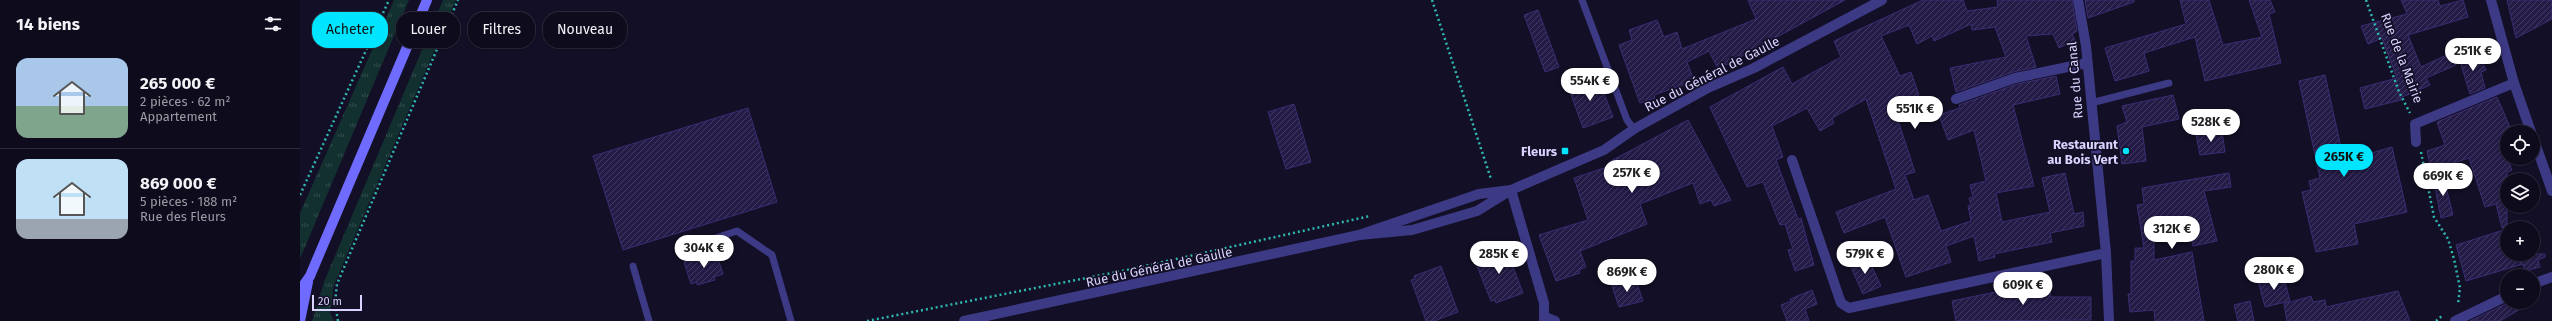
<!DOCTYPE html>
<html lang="fr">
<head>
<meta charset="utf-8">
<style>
  body { margin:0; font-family:"Fira Sans",sans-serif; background:#1c1929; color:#f1f3f6; height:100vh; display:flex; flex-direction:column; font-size:15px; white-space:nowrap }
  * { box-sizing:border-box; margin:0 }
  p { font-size:13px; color:#9b9ba3 }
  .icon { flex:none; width:22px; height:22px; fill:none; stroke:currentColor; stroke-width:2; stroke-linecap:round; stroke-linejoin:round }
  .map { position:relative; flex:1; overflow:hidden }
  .drawer { display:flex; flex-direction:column; background:#0e0b1c; width:300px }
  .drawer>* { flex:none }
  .top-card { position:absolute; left:12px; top:12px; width:380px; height:36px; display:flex; gap:8px }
  .tools { position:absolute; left:2200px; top:125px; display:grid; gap:8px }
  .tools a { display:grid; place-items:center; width:40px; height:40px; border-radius:50%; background:#0e0b1c; box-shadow:0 1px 3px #0004,0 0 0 1px #2e2b3b; font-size:20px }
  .scale { position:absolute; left:12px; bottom:10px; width:50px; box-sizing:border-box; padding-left:4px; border:2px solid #d9d4ff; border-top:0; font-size:11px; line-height:14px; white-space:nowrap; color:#d9d4ff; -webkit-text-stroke:3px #130f26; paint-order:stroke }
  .price { position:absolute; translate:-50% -34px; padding:0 9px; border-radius:14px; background:#fff; color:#222; font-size:13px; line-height:26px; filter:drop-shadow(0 1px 2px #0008) }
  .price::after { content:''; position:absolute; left:50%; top:24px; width:12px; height:9px; margin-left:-6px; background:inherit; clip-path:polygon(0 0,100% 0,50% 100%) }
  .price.current { background:#00e5ff; color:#111 }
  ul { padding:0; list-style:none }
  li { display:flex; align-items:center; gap:12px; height:100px; padding:0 16px }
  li+li { border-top:1px solid #2e2b3b }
  li span { display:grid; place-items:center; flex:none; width:112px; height:80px; border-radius:12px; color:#555 }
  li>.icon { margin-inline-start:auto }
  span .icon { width:48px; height:48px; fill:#fffc; stroke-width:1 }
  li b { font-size:17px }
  h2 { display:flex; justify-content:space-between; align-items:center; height:48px; padding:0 16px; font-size:17px }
  .tag { padding:0 14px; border-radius:16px; background:#0e0b1c; box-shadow:0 1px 3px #0004,0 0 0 1px #2e2b3b; font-size:14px; line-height:36px }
  .tag.current { background:#00e5ff; color:#111 }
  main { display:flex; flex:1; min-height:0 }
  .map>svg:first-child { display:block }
  .grass { fill:url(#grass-tufts) }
  .building { fill:url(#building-hatch); stroke:#3b2d73 }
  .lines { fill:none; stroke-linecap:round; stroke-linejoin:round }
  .path { stroke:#2fb8b0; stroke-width:2.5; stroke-dasharray:2 3; stroke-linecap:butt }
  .service { stroke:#3d3a85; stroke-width:7 }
  .minor { stroke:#3d3a85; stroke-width:10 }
  .tertiary { stroke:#3d3a85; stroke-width:10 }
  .secondary { stroke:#6f6bff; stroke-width:10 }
  .poi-dot { fill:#00e5ff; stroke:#130f26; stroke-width:1.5 }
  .labels { text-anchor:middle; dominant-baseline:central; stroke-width:3.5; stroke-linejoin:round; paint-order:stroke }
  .street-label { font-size:13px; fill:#d9d4ff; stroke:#130f26 }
  .poi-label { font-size:13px; font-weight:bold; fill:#d9d4ff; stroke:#130f26; text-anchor:end }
</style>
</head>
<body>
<main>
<section class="drawer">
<h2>14 biens<svg class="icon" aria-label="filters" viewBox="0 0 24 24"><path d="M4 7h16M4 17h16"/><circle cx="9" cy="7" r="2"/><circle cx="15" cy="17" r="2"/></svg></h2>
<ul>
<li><span style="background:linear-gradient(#a9c7e8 60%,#7fa58c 0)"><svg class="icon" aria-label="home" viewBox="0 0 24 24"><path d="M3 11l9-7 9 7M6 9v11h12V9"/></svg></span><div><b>265 000 €</b><p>2 pièces · 62 m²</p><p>Appartement</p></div></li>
<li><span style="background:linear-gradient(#bfe0f5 75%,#9aa5b1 0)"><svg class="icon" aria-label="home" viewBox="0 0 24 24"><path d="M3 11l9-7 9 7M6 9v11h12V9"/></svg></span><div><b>869 000 €</b><p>5 pièces · 188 m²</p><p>Rue des Fleurs</p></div></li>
</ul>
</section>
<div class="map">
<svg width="2252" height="321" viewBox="0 0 2252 321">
  <defs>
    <pattern id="grass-tufts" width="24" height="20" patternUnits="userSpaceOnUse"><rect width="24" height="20" fill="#12302f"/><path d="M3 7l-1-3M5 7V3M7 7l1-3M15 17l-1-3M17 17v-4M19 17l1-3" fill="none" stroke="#344d4e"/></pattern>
    <pattern id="building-hatch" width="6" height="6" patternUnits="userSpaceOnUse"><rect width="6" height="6" fill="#241b47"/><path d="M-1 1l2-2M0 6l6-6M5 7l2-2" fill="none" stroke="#433b63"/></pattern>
  </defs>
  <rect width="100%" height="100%" fill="#130f26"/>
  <g class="grass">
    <polygon points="94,0 109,0 0,259 0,213"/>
    <polygon points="143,0 156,0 34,285 30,313 34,321 12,321 24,282"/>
  </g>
  <g class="building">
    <polygon points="1448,0 1545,0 1418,69 1409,51 1387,62 1394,81 1354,95 1355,98 1340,103 1319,45 1332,40 1329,30 1357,20 1364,37 1377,32 1382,49 1456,19"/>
    <polygon points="1623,0 1663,0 1667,11 1698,7 1697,0 1772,0 1777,31 1772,34 1775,40 1759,48 1753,34 1726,36 1736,67 1713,72 1656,92 1650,68 1706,57 1695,27 1672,30 1671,24 1634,41 1632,36 1617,44 1609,25 1581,36 1600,76 1611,72 1619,95 1593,105 1615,172 1605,175 1614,200 1628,195 1641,231 1671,221 1668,206 1671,205 1669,198 1673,197 1670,185 1686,181 1674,130 1648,140 1639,115 1660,108 1659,105 1717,84 1756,76 1760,94 1713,105 1734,186 1696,193 1702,222 1750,212 1742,178 1765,173 1774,214 1783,212 1784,226 1750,233 1752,242 1694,254 1695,257 1679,261 1674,236 1646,246 1651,262 1606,277 1585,217 1544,233 1536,212 1596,189 1566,99 1532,118 1534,123 1520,131 1507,108 1472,126 1483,157 1476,160 1498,219 1501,218 1514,265 1495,271 1488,250 1493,249 1485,224 1480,225 1463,182 1447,187 1410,107 1483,67 1492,84 1541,57 1534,41"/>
    <polygon points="1785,0 1834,0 1834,2 1788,18"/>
    <polygon points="1880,0 1909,0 1923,45 1962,37 1949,0 1970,0 1975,12 1969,14 1981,63 1905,81 1895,37 1844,53 1849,71 1815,81 1805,48 1886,24"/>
    <polygon points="2101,0 2138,0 2140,6 2163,0 2168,17 2108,35 2121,67 2151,53 2156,65 2126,78 2130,85 2100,98 2101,100 2065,109 2060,88 2097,78 2082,38 2068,44 2061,26 2107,14"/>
    <polygon points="2207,0 2252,0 2252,19 2216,38"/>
    <polygon points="1238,10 1259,67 1245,72 1224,15"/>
    <polygon points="2178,53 2186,70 2181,72 2185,88 2170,94 2159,58"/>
    <polygon points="1297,75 1313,117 1283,128 1268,86"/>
    <polygon points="2025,75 2044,161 2092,147 2107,212 2054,224 2058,244 2016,252 2002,192 2011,190 2009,181 2020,178 1999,81"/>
    <polygon points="1873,95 1879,119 1842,127 1846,161 1822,164 1817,126 1827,122 1822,106"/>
    <polygon points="2197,97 2212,132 2207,132 2207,158 2212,170 2207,172 2207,228 2202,228 2196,204 2185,207 2169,158 2131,170 2127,151 2145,145 2137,122"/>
    <polygon points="994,104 1011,162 986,169 968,112"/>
    <polygon points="448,108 477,202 323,250 293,156"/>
    <polygon points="1388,120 1431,200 1414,206 1411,200 1400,204 1393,183 1340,204 1347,224 1280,251 1286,267 1279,270 1280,273 1256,281 1239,235 1288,220 1274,178 1310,166 1309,162"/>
    <polygon points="1922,131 1925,152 1900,155 1896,135"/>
    <polygon points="1929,173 1931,187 1904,191 1917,241 1893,246 1886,216 1860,221 1861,226 1854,228 1854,260 1892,252 1904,321 1855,321 1854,310 1830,312 1828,294 1831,294 1831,261 1835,261 1835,248 1844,248 1837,205 1844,204 1842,188"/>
    <polygon points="2143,175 2153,215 2141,218 2133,177"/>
    <polygon points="2207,229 2207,254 2245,254 2245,257 2238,260 2240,267 2225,271 2223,264 2166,281 2156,245"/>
    <polygon points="1205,246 1223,293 1196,303 1195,300 1191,301 1175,261 1183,258 1182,255"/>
    <polygon points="416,253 423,274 414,277 415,280 397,285 397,282 391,284 384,262"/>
    <polygon points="1567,256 1581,286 1563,294 1550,265"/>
    <polygon points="1141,266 1158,312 1134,321 1126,321 1111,280 1115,279 1114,276"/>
    <polygon points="1983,275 1990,301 1965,307 1958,281"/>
    <polygon points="1335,278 1343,301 1319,307 1312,286"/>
    <polygon points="1748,281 1751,297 1791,297 1791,320 1656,321 1652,301"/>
    <polygon points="1512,290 1517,304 1505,309 1509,321 1487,321 1481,305 1491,301 1490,299"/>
    <polygon points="2098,291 2110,321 1987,321 1984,304 2011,296 2013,302 2025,300 2026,307"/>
    <polygon points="1950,301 1954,321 1938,321 1934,305"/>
    <polygon points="2210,302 2232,302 2200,321 2170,321"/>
  </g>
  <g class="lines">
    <g class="path">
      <polyline points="1132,0 1191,179"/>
      <polyline points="2066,0 2099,92 2110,113"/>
      <polyline points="2121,152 2134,217 2148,239 2154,259 2160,288 2158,304"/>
      <polyline points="0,195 89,0"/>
      <polyline points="38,321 35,303 37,284 158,0"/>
      <polyline points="567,321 822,271 1070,216"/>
      <polyline points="2136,321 2143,315"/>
    </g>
    <g class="service">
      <polyline points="1282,0 1327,120 1334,129"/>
      <polyline points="1791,103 1869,83"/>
      <polyline points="382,249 437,231 472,255 491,321"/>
      <polyline points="333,266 349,321"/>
    </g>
    <g class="minor">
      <polyline points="1778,0 1786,46 1806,253 1809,321"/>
      <polyline points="2191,0 2214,83 2231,132"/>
      <polyline points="1656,99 1715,78 1787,63"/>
      <polyline points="2233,137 2252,191"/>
      <polyline points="2116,142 2115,124 2214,83"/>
      <polyline points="1492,160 1541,303 1549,308 1806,253"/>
      <polyline points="1211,190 1244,303 1244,321"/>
      <polyline points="2233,284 2252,277"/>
      <polyline points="1245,317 1255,321"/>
      <polyline points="2155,321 2207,296"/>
    </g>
    <g class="tertiary">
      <polyline points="1059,235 1112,230 1177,211 1211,190 1304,150 1334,129 1408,88 1454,68 1582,0"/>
      <polyline points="664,321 1059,235 1179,194 1211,190"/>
    </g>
    <g class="secondary">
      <polyline points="0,290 10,276 127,0"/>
      <polyline points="0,321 8,282"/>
    </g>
  </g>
  <g class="poi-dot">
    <rect x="1261" y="147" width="8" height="8" rx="2"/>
    <circle cx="1826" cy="151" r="4"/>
  </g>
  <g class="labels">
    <g class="street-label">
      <text transform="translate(2102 58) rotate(69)">Rue de la Mairie</text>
      <text transform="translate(1412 74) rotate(-27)">Rue du Général de Gaulle</text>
      <text transform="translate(1775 80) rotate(-95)">Rue du Canal</text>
      <text transform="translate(859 267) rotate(-12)">Rue du Général de Gaulle</text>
    </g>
    <g class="poi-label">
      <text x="1818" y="144">Restaurant<tspan x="1818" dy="15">au Bois Vert</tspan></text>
      <text x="1257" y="151">Fleurs</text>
    </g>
  </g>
</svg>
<div class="tools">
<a><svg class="icon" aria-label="locate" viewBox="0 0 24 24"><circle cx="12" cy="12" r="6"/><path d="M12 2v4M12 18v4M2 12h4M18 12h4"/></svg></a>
<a><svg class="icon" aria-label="layers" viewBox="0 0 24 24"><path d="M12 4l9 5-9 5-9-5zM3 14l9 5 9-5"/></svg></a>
<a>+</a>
<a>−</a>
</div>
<div class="scale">20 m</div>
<b class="price" style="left:2173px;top:72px">251K €</b>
<b class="price" style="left:1290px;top:102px">554K €</b>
<b class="price" style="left:1615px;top:130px">551K €</b>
<b class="price" style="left:1911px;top:143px">528K €</b>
<b class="price current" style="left:2044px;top:178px">265K €</b>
<b class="price" style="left:1332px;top:194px">257K €</b>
<b class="price" style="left:2143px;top:197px">669K €</b>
<b class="price" style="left:1872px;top:250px">312K €</b>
<b class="price" style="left:404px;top:269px">304K €</b>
<b class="price" style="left:1199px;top:275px">285K €</b>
<b class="price" style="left:1565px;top:275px">579K €</b>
<b class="price" style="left:1974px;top:291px">280K €</b>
<b class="price" style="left:1327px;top:293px">869K €</b>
<b class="price" style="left:1723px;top:306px">609K €</b>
<div class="top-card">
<a class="tag current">Acheter</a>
<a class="tag">Louer</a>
<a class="tag">Filtres</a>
<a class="tag">Nouveau</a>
</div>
</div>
</main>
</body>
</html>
